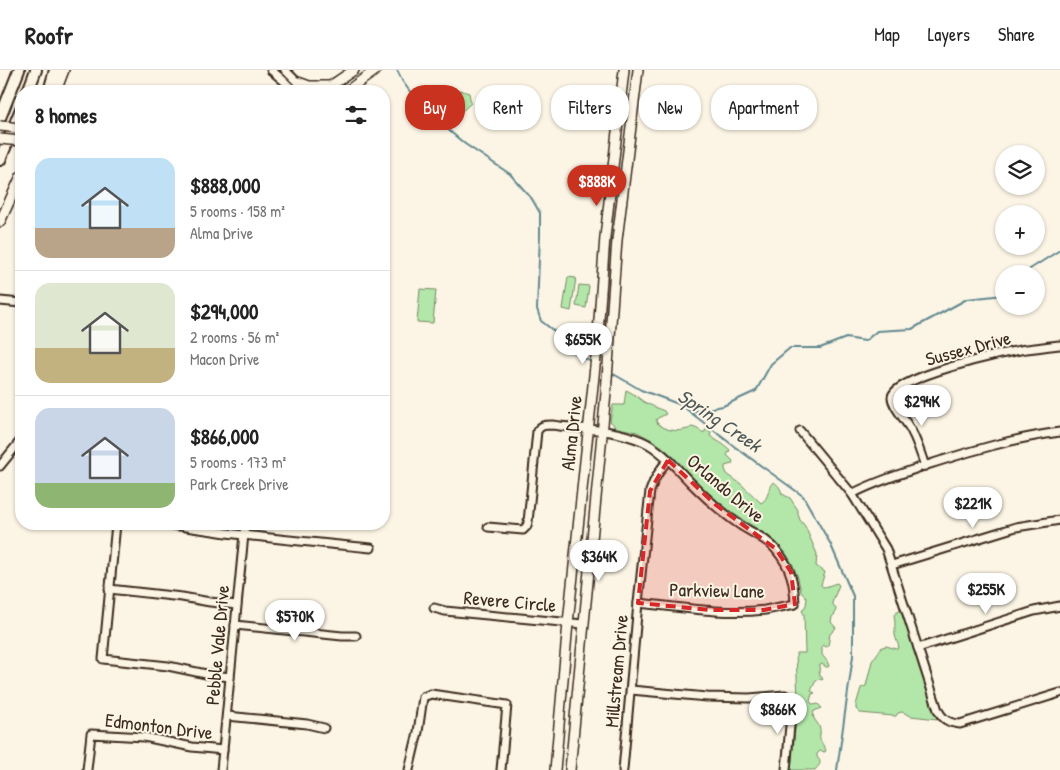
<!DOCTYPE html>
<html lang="en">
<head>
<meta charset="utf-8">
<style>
  body { margin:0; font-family:"Patrick Hand",sans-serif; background:#f2f2f2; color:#222; height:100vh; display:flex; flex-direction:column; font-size:19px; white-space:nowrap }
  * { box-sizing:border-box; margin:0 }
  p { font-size:16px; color:#767676 }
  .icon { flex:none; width:28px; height:28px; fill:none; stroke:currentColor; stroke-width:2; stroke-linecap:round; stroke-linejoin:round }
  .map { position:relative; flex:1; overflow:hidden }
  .drawer { position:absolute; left:15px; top:15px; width:375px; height:445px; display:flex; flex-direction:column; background:#fff; border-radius:20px; box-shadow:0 1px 4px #0004 }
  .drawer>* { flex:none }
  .hud { position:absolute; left:405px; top:15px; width:475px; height:45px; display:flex; gap:10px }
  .controls { position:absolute; left:995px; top:75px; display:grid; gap:10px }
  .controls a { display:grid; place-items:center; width:50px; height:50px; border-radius:50%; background:#fff; box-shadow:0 1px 4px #0004; font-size:25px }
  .price { position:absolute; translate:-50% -42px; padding:0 11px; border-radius:18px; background:#fff; color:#222; font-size:16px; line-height:32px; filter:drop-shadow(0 1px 2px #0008) }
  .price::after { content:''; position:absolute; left:50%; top:30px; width:15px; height:11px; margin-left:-8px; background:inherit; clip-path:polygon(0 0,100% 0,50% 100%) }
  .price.active { background:#c8321e; color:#fff }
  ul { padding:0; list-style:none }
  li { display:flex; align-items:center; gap:15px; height:125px; padding:0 20px }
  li+li { border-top:1px solid #e0e0e0 }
  li span { display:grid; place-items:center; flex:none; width:140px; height:100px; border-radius:15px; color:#555 }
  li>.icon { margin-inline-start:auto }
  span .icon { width:60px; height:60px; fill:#fffc; stroke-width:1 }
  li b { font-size:21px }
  h2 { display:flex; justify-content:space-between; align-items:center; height:60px; padding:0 20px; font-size:21px }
  .tag { padding:0 18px; border-radius:20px; background:#fff; box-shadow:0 1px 4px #0004; font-size:18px; line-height:45px }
  .tag.active { background:#c8321e; color:#fff }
  header { display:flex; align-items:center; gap:30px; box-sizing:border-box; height:70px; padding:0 25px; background:#fff; border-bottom:1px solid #e0e0e0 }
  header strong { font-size:24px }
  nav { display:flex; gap:28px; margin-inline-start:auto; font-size:18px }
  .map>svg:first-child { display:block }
  .green { fill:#b2e7a9; stroke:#768864 }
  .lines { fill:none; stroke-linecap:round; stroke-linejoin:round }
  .stream { stroke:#61888f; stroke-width:2 }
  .minor-casing { stroke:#3b2a1e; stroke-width:11 }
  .major-casing { stroke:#3b2a1e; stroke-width:12 }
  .highway-casing { stroke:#3b2a1e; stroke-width:14 }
  .minor { stroke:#fcf5e5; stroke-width:7 }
  .major { stroke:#fcf5e5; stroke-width:9 }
  .highway { stroke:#fcf5e5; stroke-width:10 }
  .major-bridge-casing { stroke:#3b2a1e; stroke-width:12; stroke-linecap:butt }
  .major-bridge { stroke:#fcf5e5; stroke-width:9 }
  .marked { fill:#d62828; fill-opacity:0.2; stroke:#d62828; stroke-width:4; stroke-dasharray:10 6; stroke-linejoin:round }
  .labels { text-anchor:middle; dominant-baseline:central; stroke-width:4; stroke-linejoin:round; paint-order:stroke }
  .street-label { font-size:19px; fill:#3b2a1e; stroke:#fcf5e5 }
  .water-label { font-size:20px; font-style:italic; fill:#4e5957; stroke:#fcf5e5 }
</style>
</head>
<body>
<header>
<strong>Roofr</strong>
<nav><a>Map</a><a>Layers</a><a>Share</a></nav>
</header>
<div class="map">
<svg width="1060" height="700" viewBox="0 0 1060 700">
  <rect width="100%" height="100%" fill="#fcf5e5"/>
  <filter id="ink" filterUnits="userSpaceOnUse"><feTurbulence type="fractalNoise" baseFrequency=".02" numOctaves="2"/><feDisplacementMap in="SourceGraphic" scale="10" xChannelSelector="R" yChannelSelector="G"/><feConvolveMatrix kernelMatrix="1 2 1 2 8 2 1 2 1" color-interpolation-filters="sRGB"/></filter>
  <g filter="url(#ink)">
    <g class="green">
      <polygon points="460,20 469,23 471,33 461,42 449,29"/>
      <polygon points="568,207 576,208 571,241 563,239"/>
      <polygon points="579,215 589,216 586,238 576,236"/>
      <polygon points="420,219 436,220 433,253 417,252"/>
      <path d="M 626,320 C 635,324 637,327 644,332 C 650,335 657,338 664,341 L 666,344 L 658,348 L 656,350 L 657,353 C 666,361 677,362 688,359 C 689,359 690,358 691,357 C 695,357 699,360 702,362 L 705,362 L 706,359 L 711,362 L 710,366 C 716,371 725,374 730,380 L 727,385 L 733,391 L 732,394 L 725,396 L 725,399 L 727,404 L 741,414 L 761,433 C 770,428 767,418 773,412 C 778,414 781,419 782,424 L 790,428 L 798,440 L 798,444 L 800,450 L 805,456 L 817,484 L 816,496 L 825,502 L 821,515 L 823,517 C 828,517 832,514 837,513 L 839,515 L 832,533 L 836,539 L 835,544 L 832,547 L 831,552 L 836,558 L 830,564 L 828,576 L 826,577 L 823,575 L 822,577 L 822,585 L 827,591 L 829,596 L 828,597 L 826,597 L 822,594 L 820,595 L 819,602 L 820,605 L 823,609 L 822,610 L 819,609 L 816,610 L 811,621 L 815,623 L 812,624 L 810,631 L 811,633 L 814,635 L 818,634 L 822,638 L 814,641 C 811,651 819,651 820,660 C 821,663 819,666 820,669 C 821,673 824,676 826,680 L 825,682 L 820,681 L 817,684 L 817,687 C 823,693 819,695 815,700 L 791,700 L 798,630 L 796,583 L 805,583 L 804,544 L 802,541 L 806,535 L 807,529 L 801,522 L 798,508 L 793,495 L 786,483 L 778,474 L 767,465 L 737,446 L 718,431 L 702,417 L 674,387 L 661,376 L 650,369 L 637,362 L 614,357 L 614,355 L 610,351 L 613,335 L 624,335 Z"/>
      <path d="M 901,540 L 935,644 L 937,649 L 911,646 L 902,642 L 898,643 L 896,646 L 893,646 L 860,643 L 856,639 L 856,635 L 861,618 L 866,616 L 872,591 L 882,577 L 886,576 L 897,579 L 899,578 C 898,573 896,570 895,565 C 894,559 896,552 894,546 L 896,543 Z"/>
    </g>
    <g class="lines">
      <g class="stream">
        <polyline points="397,0 403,12 422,38 465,74 510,104 532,129 540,143 540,165 537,239 541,251 563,268 570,280 593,293"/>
        <polyline points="1025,204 1030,199 1060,180"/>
        <polyline points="610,302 641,320 681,335 735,377 803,426 830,473 853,526 853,586 837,700"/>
        <polyline points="690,342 723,336 756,321 771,294 790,278 820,278 846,268 865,271 877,261 912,259 967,229 1004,225"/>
      </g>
      <g class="minor-casing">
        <g id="minor">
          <polyline points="271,0 284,11 294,21"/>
          <polyline points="285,0 306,21"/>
          <polyline points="0,231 21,233"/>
          <path d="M 800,361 L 852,424 L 886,479 L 938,640 C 943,650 949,653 960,654 L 1060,623"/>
          <polyline points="0,396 21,370"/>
          <path d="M 925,396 C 920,382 916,366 907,354 C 903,347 892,335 892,327 C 893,307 1006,282 1026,279 C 1037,278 1049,276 1060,275"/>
          <path d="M 852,424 C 876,411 901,404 927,395 C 971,381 1014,368 1060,362"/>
          <polyline points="116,454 103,589 168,596 206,604 230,607"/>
          <path d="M 163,454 C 190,457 216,462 243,465 C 286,470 328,474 371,478"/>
          <path d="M 488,457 L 523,460 L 527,456 L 528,452 L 537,361 C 541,355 545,355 552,355 C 582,359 614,359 642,371 C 661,379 676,398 691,413 C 706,428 722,443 740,455 C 752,463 768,469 777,481 C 791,498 794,512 795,534 C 785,536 775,538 765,540 C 723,545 679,537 638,533"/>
          <polyline points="892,495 1016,457 1060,450"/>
          <polyline points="109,519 182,527 210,532 237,535"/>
          <polyline points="434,538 445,541 583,554"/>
          <polyline points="235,555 342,566 356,566"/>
          <polyline points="918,578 1034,541 1060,536"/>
          <polyline points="631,620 707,627 749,628 785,625 792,633 786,700"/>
          <polyline points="227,646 307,654 324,658"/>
          <polyline points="87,700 91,664 144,667 192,677 223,680"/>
          <polyline points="221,700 245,454"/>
          <polyline points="409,700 418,662 423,627 431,624 507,635 501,700"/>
          <path d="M 623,700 L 638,533 L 650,421 C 654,409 660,399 668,390"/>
        </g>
      </g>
      <g class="major-casing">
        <g id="major">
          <polyline points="298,12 309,16 329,16"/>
          <polyline points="56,21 64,0"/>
          <polyline points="323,21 354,0"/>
          <polyline points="347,21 376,0"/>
          <polyline points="0,152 21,106"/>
          <polyline points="555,700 568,553 597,277 605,167 624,0"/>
          <polyline points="570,700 606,323 617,170 638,0"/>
        </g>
      </g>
      <g class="highway-casing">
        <g id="highway">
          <polyline points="28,21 36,0"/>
          <polyline points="49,21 55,0"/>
          <polyline points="0,48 19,0"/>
          <polyline points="0,90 21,39"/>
        </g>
      </g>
      <use href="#minor" class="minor"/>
      <use href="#major" class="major"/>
      <use href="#highway" class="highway"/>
      <g class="major-bridge-casing">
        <g id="major-bridge">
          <polyline points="0,56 21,58"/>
          <polyline points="0,69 21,71"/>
        </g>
      </g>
      <use href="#major-bridge" class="major-bridge"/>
    </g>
  </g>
  <path class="marked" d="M 668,390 L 716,435 L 776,479 L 791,502 L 795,534 L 764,540 L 711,540 L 638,533 L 650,421 Z"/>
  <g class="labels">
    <g class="street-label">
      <text transform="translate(968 278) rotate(-15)">Sussex Drive</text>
      <text transform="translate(571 363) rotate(-84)">Alma Drive</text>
      <text transform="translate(726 418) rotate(40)">Orlando Drive</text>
      <text transform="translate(717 520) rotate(1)">Parkview Lane</text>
      <text transform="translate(510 531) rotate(5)">Revere Circle</text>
      <text transform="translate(217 575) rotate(-85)">Pebble Vale Drive</text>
      <text transform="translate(616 601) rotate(-85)">Millstream Drive</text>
      <text transform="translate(159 656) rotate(7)">Edmonton Drive</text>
    </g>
    <g class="water-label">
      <text transform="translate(720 350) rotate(34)">Spring Creek</text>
    </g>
  </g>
</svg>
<div class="controls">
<a><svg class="icon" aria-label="layers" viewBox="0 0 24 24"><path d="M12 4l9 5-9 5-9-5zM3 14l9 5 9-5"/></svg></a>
<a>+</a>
<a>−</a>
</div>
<b class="price active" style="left:597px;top:137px">$888K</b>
<b class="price" style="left:583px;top:295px">$655K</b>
<b class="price" style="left:922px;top:357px">$294K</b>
<b class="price" style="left:973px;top:459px">$221K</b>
<b class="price" style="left:599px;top:512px">$364K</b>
<b class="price" style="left:986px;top:545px">$255K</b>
<b class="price" style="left:295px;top:572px">$570K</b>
<b class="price" style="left:778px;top:665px">$866K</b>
<div class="hud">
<a class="tag active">Buy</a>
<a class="tag">Rent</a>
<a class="tag">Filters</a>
<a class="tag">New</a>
<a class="tag">Apartment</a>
</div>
<section class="drawer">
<h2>8 homes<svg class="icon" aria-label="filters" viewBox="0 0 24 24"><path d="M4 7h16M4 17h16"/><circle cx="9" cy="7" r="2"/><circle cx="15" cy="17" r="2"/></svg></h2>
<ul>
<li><span style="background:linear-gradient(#bfe0f5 70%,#b9a48a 0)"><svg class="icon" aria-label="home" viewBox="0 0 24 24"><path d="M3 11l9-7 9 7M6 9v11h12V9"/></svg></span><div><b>$888,000</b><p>5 rooms · 158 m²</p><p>Alma Drive</p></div></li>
<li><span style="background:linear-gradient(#dfe7d0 65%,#c2b280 0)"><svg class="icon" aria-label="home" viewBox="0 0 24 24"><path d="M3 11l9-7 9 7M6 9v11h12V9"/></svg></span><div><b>$294,000</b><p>2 rooms · 56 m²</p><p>Macon Drive</p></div></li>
<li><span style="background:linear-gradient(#c9d6e8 75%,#8fb573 0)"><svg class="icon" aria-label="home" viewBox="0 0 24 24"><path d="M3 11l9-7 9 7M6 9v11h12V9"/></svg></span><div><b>$866,000</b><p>5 rooms · 173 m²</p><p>Park Creek Drive</p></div></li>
</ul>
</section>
</div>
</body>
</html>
